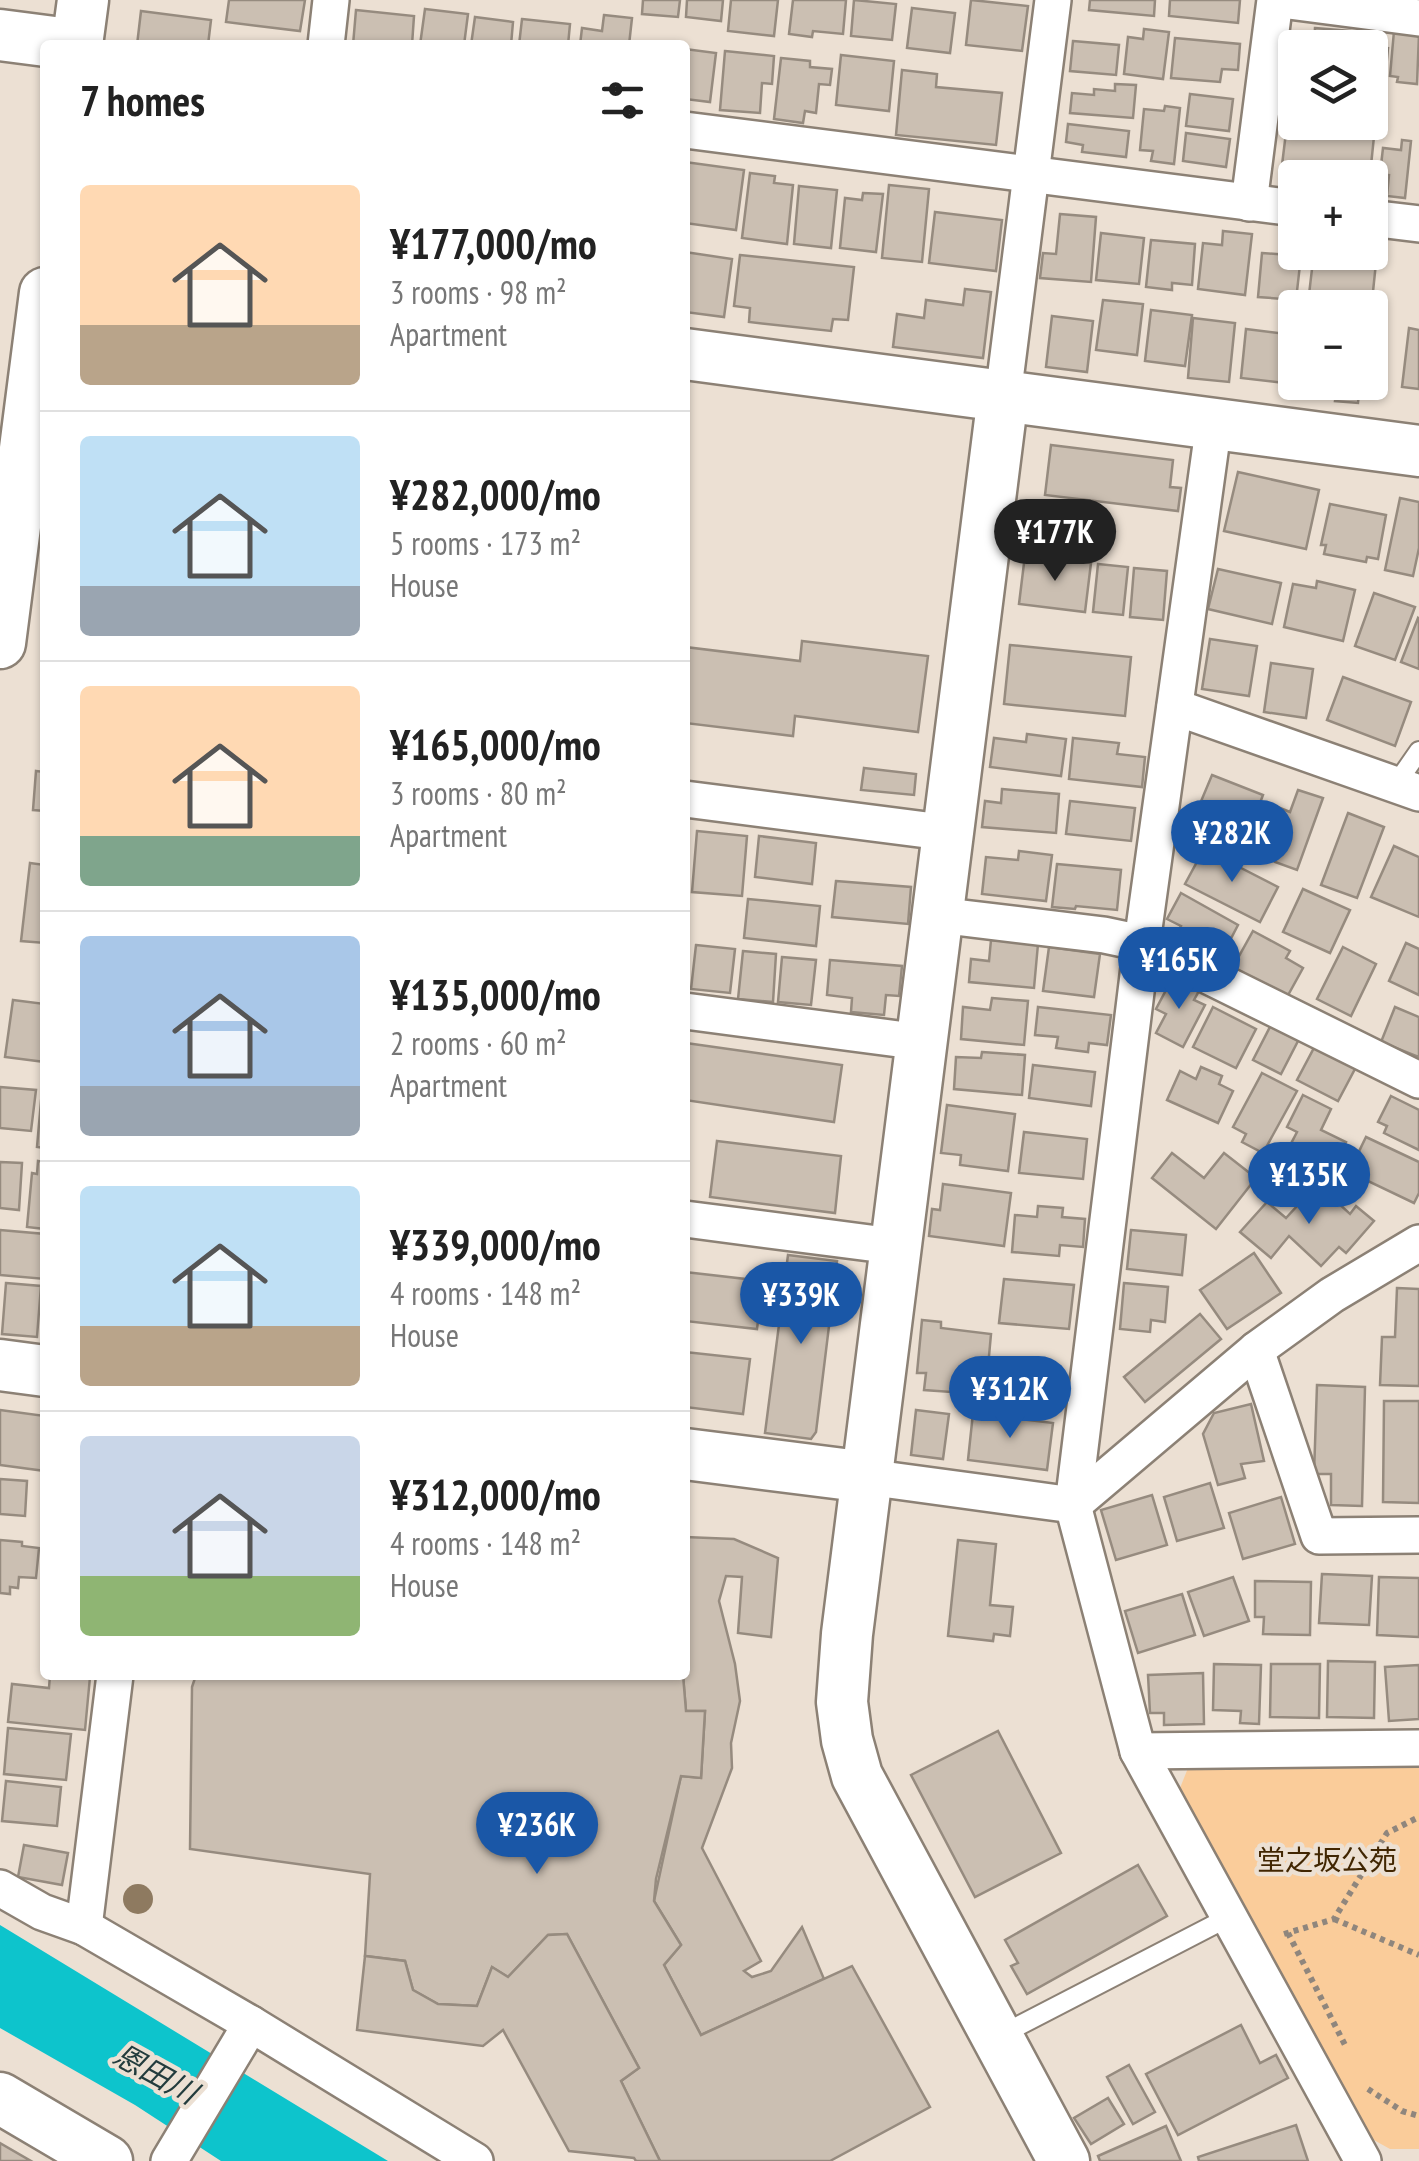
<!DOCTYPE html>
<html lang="en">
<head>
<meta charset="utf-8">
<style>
  body { margin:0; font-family:"PT Sans Narrow","Noto Sans JP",sans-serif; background:#f6f6f6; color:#222; height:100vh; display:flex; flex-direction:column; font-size:38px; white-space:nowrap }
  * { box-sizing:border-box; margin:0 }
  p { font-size:32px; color:#767676 }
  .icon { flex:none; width:55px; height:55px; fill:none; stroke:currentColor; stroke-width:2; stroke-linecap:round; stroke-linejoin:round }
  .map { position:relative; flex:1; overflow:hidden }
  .details { position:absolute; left:40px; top:40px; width:650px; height:1640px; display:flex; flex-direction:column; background:#fff; border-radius:10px; box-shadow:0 2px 8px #0004 }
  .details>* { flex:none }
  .tools { position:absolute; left:1278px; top:30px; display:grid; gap:20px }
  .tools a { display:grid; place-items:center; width:110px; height:110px; border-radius:10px; background:#fff; box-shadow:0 2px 8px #0004; font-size:50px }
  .price { position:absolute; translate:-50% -85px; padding:0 22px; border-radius:35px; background:#1a57a7; color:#fff; font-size:32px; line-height:65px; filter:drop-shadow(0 2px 5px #0008) }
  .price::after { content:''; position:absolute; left:50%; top:60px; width:30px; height:22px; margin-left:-15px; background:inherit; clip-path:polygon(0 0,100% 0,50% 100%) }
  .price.active { background:#222; color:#fff }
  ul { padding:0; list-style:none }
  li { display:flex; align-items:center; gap:30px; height:250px; padding:0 40px }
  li+li { border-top:2px solid #e0e0e0 }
  li span { display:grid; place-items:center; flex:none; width:280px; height:200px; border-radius:10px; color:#555 }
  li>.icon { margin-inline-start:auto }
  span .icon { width:120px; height:120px; fill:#fffc; stroke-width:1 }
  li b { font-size:42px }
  h2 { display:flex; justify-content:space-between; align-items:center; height:120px; padding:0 40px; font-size:42px }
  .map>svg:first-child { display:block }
  .green { fill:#facc9a }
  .water { fill:#0dc4cc }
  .building { fill:#cbbfb2; stroke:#968b7f; stroke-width:2.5 }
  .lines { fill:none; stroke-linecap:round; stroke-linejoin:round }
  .lane-casing { stroke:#8c8175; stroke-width:22 }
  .street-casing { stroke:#8c8175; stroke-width:40 }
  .secondary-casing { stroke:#8c8175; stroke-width:55 }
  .path { stroke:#8f867d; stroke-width:6; stroke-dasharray:5 5; stroke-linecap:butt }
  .lane { stroke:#fff; stroke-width:18 }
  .street { stroke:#fff; stroke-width:35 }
  .secondary { stroke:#fff; stroke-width:50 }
  .tree { fill:#8e7a60 }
  .labels { text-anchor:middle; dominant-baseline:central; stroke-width:9; stroke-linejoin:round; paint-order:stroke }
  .park-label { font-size:28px; fill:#412602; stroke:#ece0d3 }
  .water-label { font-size:30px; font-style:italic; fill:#233c3d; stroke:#ece0d3 }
</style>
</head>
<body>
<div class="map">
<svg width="1419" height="2161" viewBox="0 0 1419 2161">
  <rect width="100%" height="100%" fill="#ece0d3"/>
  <polygon class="green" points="1419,1766 1419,2149 1390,2149 1372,2139 1180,1788 1188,1768"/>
  <polygon class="water" points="0,1925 388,2161 221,2161 135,2105 0,2028"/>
  <g class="building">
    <polygon points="229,0 305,0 300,31 226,22"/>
    <polygon points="643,0 680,0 678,17 642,14"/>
    <polygon points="687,0 723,0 721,21 686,17"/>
    <polygon points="731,0 778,0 774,36 728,31"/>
    <polygon points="793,0 846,0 843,34 813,31 812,37 789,34"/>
    <polygon points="854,0 896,4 892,40 851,36"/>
    <polygon points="971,0 1028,6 1022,51 966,45"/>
    <polygon points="1090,0 1155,0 1154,16 1089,10"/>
    <polygon points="1170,0 1240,0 1238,23 1169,16"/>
    <polygon points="912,8 955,13 950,53 907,48"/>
    <polygon points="425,9 468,14 464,45 420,45"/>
    <polygon points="356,10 414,16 412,45 353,45"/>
    <polygon points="141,11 211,20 208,45 137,45"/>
    <polygon points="604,15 632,18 629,45 580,45 582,28 602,31"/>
    <polygon points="475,17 513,22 511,45 471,45"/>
    <polygon points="522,19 570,24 568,45 519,45"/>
    <polygon points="1315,28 1350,31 1349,44 1388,48 1382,112 1370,111 1370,48 1314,48"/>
    <polygon points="1144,29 1169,32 1163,79 1124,74 1128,37 1143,39"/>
    <polygon points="1394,31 1419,34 1417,84 1397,82 1398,77 1390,76"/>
    <polygon points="1175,38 1240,44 1238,70 1222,69 1220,82 1171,78"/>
    <polygon points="1073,41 1119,45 1116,75 1070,71"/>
    <polygon points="685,49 716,53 710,102 685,99"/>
    <polygon points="725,51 774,56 772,84 762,83 760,113 720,110"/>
    <polygon points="841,55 894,61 889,111 836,105"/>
    <polygon points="781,58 810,61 810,67 832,69 830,85 819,84 816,113 805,111 803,123 774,119"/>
    <polygon points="902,70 937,74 936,87 1002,93 996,145 896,135"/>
    <polygon points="1115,84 1136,85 1133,118 1070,113 1072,93 1094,95 1094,89 1115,91"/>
    <polygon points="1190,94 1233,99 1229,131 1186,126"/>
    <polygon points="1165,106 1180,108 1174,164 1151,161 1153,151 1140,150 1144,109 1164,111"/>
    <polygon points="1288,116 1295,117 1295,122 1375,127 1370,175 1282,165"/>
    <polygon points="1068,124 1129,131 1126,157 1082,152 1083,145 1066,142"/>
    <polygon points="1186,133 1230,139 1226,167 1183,161"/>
    <polygon points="1402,140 1411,141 1405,198 1387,196 1389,175 1380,174 1383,148 1401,150"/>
    <polygon points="685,162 744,170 736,230 685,223"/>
    <polygon points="750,173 775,176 774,183 793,185 787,244 742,238"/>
    <polygon points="889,185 929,189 922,262 882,258"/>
    <polygon points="799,186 837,190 831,248 794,244"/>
    <polygon points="863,193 883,194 876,252 840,248 845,198 862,200"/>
    <polygon points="935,212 1002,220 996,271 929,263"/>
    <polygon points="1060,214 1096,217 1091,282 1040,278 1043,253 1056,254"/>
    <polygon points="1223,231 1252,234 1245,295 1198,289 1203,243 1222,245"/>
    <polygon points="1101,233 1144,238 1139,284 1096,280"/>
    <polygon points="1151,240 1195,244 1192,285 1172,283 1172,290 1146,287"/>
    <polygon points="685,252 732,259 724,317 685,312"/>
    <polygon points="1314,252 1377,253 1371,311 1370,308 1308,303"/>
    <polygon points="1262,253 1301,256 1296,300 1258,297"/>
    <polygon points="740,255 854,267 848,320 833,319 831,331 749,322 750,308 734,306"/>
    <polygon points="965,289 991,292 983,358 893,347 897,314 924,318 926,300 963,305"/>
    <polygon points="1103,300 1143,304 1137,355 1096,350"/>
    <polygon points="1151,310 1192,315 1185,366 1145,361"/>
    <polygon points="1052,316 1093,321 1087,372 1046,367"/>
    <polygon points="1193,318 1235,323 1229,382 1188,378"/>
    <polygon points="1409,328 1419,330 1419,389 1402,387"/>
    <polygon points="1246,329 1295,335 1293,384 1241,378"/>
    <polygon points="1370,337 1384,338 1378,395 1359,393 1358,403 1335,401 1337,389 1300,385 1370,382"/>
    <polygon points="1051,445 1173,460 1170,487 1181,488 1178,511 1045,495"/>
    <polygon points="1238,472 1319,490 1306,549 1224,531"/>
    <polygon points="1400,498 1419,502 1419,548 1413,576 1385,570"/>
    <polygon points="1330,504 1386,515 1378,559 1367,557 1366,562 1324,554 1326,545 1321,545"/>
    <polygon points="1025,555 1091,563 1085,612 1019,604"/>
    <polygon points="1098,564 1128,567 1123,615 1093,612"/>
    <polygon points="1134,568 1167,571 1163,620 1130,617"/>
    <polygon points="1218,569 1281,583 1272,624 1208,609"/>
    <polygon points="1317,581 1355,590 1343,641 1284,627 1293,584 1316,588"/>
    <polygon points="1374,593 1415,607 1395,660 1355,646"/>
    <polygon points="1418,618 1419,619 1419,669 1401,662"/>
    <polygon points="1210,639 1257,646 1249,696 1202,689"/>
    <polygon points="802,641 928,656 918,732 795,716 793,736 685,723 685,647 800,661"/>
    <polygon points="1010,645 1131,657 1125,716 1004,704"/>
    <polygon points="1271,663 1313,669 1306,718 1264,712"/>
    <polygon points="1343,677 1411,702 1395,746 1327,720"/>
    <polygon points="1027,734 1066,739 1061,776 990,767 994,738 1026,742"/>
    <polygon points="1073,738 1119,743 1117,754 1145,757 1142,787 1069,779"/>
    <polygon points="864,768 916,774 914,795 861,790"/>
    <polygon points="36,771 45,772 45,811 33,810"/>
    <polygon points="1212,775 1263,795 1242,851 1189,830"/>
    <polygon points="1002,789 1059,794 1056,833 982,827 985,801 1001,803"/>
    <polygon points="1298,790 1323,798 1297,870 1275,862 1278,852 1260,845 1275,806 1290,812"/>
    <polygon points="1070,801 1135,808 1131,841 1066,834"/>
    <polygon points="1348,813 1384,827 1357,898 1321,885"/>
    <polygon points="697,831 747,836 742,896 692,892"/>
    <polygon points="759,836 816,843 812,884 755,877"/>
    <polygon points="1394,846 1419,857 1419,917 1371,897"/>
    <polygon points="1204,849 1278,887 1260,922 1185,884"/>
    <polygon points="1019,851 1052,855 1046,901 982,894 986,857 1018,860"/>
    <polygon points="30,863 45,865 45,943 21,941"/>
    <polygon points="1057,864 1121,870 1117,910 1076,906 1075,909 1052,907"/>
    <polygon points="836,881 911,887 908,924 832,917"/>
    <polygon points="1303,889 1350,910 1330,953 1283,932"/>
    <polygon points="1181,893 1238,925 1226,948 1209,939 1203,951 1176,936 1181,926 1167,919"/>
    <polygon points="748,899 820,906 816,946 744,938"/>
    <polygon points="1253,931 1290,951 1286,958 1303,968 1287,997 1233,967"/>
    <polygon points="991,940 1038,944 1034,988 969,982 971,959 989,961"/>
    <polygon points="1406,943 1419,949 1419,995 1389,981"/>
    <polygon points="696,945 735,949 730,993 691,989"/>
    <polygon points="1049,947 1100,954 1094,997 1043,991"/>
    <polygon points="1343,947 1376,964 1351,1016 1317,999"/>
    <polygon points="743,951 776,954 773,1002 738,999"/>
    <polygon points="782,957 816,960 811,1005 778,1002"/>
    <polygon points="830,960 902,966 899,996 886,995 884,1015 851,1012 852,998 827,995"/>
    <polygon points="1173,977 1199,991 1194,1000 1205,1005 1183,1047 1156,1033 1166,1014 1156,1009"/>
    <polygon points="992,998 1028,1001 1024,1045 961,1039 963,1007 990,1010"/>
    <polygon points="13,1000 45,1004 45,1062 5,1057"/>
    <polygon points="1038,1007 1111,1015 1107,1045 1089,1043 1088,1052 1056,1048 1058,1037 1035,1035"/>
    <polygon points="1213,1007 1256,1029 1236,1068 1193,1047"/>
    <polygon points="1395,1007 1419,1017 1419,1057 1381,1042"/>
    <polygon points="1271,1025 1299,1039 1281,1074 1253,1060"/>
    <polygon points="686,1043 842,1065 834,1122 685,1100"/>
    <polygon points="1315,1046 1356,1067 1338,1101 1297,1080"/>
    <polygon points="982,1052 1025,1055 1022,1095 954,1089 956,1057 981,1058"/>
    <polygon points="1033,1065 1095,1072 1091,1106 1029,1098"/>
    <polygon points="1201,1067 1222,1076 1219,1084 1233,1091 1218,1123 1167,1100 1180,1071 1196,1079"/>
    <polygon points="1262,1073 1297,1091 1263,1153 1242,1142 1246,1134 1233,1127"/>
    <polygon points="0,1087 36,1090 31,1131 0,1128"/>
    <polygon points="42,1090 45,1090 45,1148 37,1147"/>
    <polygon points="1303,1095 1331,1109 1321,1130 1346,1142 1327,1180 1283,1159 1297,1132 1287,1127"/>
    <polygon points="1391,1096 1419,1110 1419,1150 1384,1133 1387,1126 1378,1122"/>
    <polygon points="947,1105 1015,1114 1008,1171 960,1165 961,1155 941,1153"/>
    <polygon points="1024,1132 1087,1139 1083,1179 1019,1173"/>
    <polygon points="1366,1137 1419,1162 1419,1193 1414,1203 1349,1172"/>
    <polygon points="717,1141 841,1156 835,1213 710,1197"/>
    <polygon points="1172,1153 1204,1178 1224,1153 1256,1178 1216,1229 1152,1178"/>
    <polygon points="38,1161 45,1162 45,1229 27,1227 32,1173 37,1174"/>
    <polygon points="0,1162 22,1163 19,1210 0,1208"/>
    <polygon points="943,1184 1011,1193 1004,1246 929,1236 932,1209 940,1210"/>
    <polygon points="1324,1190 1350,1214 1356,1206 1374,1221 1346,1253 1339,1247 1321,1266 1289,1236 1271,1258 1240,1232 1267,1202 1286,1218 1309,1193 1315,1198"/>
    <polygon points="1038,1206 1063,1208 1062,1217 1085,1219 1083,1247 1060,1245 1059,1256 1012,1252 1015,1215 1037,1217"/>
    <polygon points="0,1230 45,1234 45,1279 0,1275"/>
    <polygon points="1131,1230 1186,1235 1182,1275 1127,1269"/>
    <polygon points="1254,1253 1281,1293 1227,1329 1200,1290"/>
    <polygon points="788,1255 837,1261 816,1432 811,1439 765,1433"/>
    <polygon points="685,1272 763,1281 757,1329 685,1321"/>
    <polygon points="1004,1279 1074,1285 1069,1329 999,1323"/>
    <polygon points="6,1283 41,1286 37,1337 2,1334"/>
    <polygon points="1124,1283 1168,1287 1165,1322 1151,1320 1150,1332 1120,1329"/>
    <polygon points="1397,1288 1419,1289 1419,1386 1380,1385 1382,1337 1395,1337"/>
    <polygon points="1200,1314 1221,1339 1145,1402 1124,1377"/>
    <polygon points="922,1320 941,1322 941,1328 991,1334 986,1389 951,1386 951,1392 924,1390 926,1373 917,1373"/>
    <polygon points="685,1352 750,1359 743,1414 685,1407"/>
    <polygon points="1317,1385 1365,1387 1362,1506 1331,1505 1331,1474 1314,1474"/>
    <polygon points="1384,1401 1419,1401 1419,1503 1383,1502"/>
    <polygon points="1251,1404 1264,1461 1241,1464 1245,1478 1218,1485 1203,1434 1214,1413"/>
    <polygon points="0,1410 45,1416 45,1471 0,1465"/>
    <polygon points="916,1410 949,1414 943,1459 911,1455"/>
    <polygon points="973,1413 1053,1423 1047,1470 968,1460"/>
    <polygon points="0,1479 27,1481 25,1516 0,1514"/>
    <polygon points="1210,1483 1224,1528 1177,1541 1164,1497"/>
    <polygon points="1152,1495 1167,1545 1116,1560 1101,1510"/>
    <polygon points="1281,1497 1295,1544 1243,1559 1229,1513"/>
    <polygon points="685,1537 734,1539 778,1558 771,1637 738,1633 742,1577 726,1576 719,1601 735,1664 740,1701 731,1743 732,1768 702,1848 761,1961 744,1971 752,1977 771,1971 802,1927 824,1979 701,2035 664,1965 681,1945 654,1901 681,1776 701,1778 705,1711 686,1711 683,1675"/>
    <polygon points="0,1540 22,1542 22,1546 39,1548 36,1578 19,1577 18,1588 10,1587 10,1594 0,1593"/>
    <polygon points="958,1540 996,1544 990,1605 1013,1607 1010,1636 994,1634 993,1641 948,1636"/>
    <polygon points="1322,1574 1372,1576 1369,1625 1319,1623"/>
    <polygon points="1233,1577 1249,1621 1204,1636 1188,1592"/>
    <polygon points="1379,1577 1419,1578 1419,1637 1377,1635"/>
    <polygon points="1255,1581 1311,1582 1310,1635 1263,1634 1264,1617 1255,1617"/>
    <polygon points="1182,1594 1195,1635 1138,1653 1125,1611"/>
    <polygon points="1328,1661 1375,1662 1374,1718 1327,1717"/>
    <polygon points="1214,1664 1261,1665 1259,1724 1240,1723 1241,1711 1213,1710"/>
    <polygon points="1271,1664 1320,1664 1319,1718 1270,1717"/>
    <polygon points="1419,1665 1419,1719 1389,1721 1385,1667"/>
    <polygon points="1203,1673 1204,1724 1164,1725 1164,1713 1150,1713 1148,1675"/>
    <polygon points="50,1675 90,1677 85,1730 8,1722 12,1684 49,1688"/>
    <polygon points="196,1675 683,1675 686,1711 705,1711 701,1778 681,1776 656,1879 654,1901 681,1945 664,1965 701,2035 852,1966 930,2107 830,2161 660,2161 621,2081 639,2068 567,1934 548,1935 508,1977 492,1967 477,2006 438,2004 413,1990 405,1961 365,1956 370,1874 190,1849 192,1687"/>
    <polygon points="8,1728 71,1734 66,1780 4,1774"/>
    <polygon points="998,1731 1061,1853 975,1897 911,1775"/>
    <polygon points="6,1781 61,1787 57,1826 2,1821"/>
    <polygon points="24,1845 68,1853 62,1885 18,1877"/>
    <polygon points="1138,1865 1167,1916 1027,1994 1011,1966 1018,1963 1005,1940"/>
    <polygon points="567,1934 639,2068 621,2081 660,2161 636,2161 634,2158 569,2151 503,2030 483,2046 357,2030 365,1956 405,1961 413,1990 438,2004 477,2006 492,1967 508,1977 548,1935"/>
    <polygon points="1241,2025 1260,2063 1276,2055 1288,2078 1178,2135 1146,2074"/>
    <polygon points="1129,2065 1155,2112 1133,2124 1107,2077"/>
    <polygon points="1108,2098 1124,2124 1091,2144 1074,2118"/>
    <polygon points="1296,2125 1308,2161 1199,2161 1198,2157"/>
    <polygon points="1166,2126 1181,2161 1100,2161 1098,2156"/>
    <polygon points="0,2143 31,2161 0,2161"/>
  </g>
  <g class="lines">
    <g class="lane-casing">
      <g id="lane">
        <polyline points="1396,784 1419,751"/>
        <polyline points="999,2036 1229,1917"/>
      </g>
    </g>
    <g class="street-casing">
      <g id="street">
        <polyline points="1281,0 1419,18"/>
        <polyline points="326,45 331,0"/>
        <polyline points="685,130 1295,208"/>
        <polyline points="1249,203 1275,0"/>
        <polyline points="1370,218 1419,224"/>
        <polyline points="1003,396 1053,0"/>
        <polyline points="1214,423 1142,943 1073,1505 1138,1751 1363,2161"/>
        <polyline points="1175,707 1419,793"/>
        <polyline points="685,799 950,833"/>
        <polyline points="938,915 1104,935 1142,943 1419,1080"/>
        <polyline points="685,1011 921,1042"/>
        <polyline points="685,1219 893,1246"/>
        <polyline points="1256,1350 1319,1536 1419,1535"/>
        <polyline points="867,1477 1073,1505 1256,1350 1332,1295 1419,1243"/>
        <polyline points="1138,1751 1419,1748"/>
        <polyline points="0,1888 42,1912 84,1927 251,2024 475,2161"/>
        <polyline points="84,1927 115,1675"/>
        <polyline points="169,2161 251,2024"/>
      </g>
    </g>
    <g class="secondary-casing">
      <g id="secondary">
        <polyline points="0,35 77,45"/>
        <polyline points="77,45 83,0"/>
        <polyline points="685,354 1419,451"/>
        <polyline points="1003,396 847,1634 842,1702 847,1740 857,1776 1064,2161"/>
        <polyline points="0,643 45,293"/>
        <polyline points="0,1365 45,1371"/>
        <polyline points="685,1454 867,1477"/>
        <polyline points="0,2098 107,2161"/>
      </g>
    </g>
    <g class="path">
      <polyline points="1334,1919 1419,1955"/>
      <polyline points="1288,1933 1346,2047"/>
      <polyline points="1284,1934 1334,1919 1387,1833 1419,1817"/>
      <polyline points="1368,2089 1402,2111 1419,2116"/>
    </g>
    <use href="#lane" class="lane"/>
    <use href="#street" class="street"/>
    <use href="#secondary" class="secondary"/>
  </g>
  <circle class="tree" cx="138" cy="1899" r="15"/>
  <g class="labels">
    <g class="park-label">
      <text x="1327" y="1859">堂之坂公苑</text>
    </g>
    <g class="water-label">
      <text transform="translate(156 2073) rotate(29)">恩田川</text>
    </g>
  </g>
</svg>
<div class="tools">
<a><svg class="icon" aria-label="layers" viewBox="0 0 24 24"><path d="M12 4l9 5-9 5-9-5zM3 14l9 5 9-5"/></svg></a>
<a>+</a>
<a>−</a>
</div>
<b class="price active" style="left:1055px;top:584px">¥177K</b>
<b class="price" style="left:1232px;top:885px">¥282K</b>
<b class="price" style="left:1179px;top:1012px">¥165K</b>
<b class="price" style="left:1309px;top:1227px">¥135K</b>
<b class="price" style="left:801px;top:1347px">¥339K</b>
<b class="price" style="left:1010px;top:1441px">¥312K</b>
<b class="price" style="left:537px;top:1877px">¥236K</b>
<section class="details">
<h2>7 homes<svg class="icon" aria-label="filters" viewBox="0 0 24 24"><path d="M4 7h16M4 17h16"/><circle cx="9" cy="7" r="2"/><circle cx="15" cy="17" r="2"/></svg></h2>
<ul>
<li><span style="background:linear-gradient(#ffd9b3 70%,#b9a48a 0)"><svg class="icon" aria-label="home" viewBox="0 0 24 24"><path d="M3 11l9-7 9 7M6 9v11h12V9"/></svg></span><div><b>¥177,000/mo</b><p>3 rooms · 98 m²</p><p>Apartment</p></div></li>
<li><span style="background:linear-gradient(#bfe0f5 75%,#9aa5b1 0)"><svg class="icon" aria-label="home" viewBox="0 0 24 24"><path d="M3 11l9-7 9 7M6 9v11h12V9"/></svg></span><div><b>¥282,000/mo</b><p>5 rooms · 173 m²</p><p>House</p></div></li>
<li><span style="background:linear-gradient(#ffd9b3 75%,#7fa58c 0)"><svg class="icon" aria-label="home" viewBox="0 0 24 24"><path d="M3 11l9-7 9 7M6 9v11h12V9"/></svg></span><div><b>¥165,000/mo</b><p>3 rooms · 80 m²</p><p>Apartment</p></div></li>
<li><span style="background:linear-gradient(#a9c7e8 75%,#9aa5b1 0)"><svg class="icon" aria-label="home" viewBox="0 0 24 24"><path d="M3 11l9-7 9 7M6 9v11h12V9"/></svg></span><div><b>¥135,000/mo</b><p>2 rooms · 60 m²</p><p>Apartment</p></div></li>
<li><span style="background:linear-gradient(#bfe0f5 70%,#b9a48a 0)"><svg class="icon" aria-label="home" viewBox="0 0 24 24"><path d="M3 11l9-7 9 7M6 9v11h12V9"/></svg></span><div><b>¥339,000/mo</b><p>4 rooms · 148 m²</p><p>House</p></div></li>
<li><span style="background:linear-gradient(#c9d6e8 70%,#8fb573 0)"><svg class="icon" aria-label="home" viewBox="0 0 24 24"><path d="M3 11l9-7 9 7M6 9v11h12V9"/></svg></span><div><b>¥312,000/mo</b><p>4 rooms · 148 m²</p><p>House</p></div></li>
</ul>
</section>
</div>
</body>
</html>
